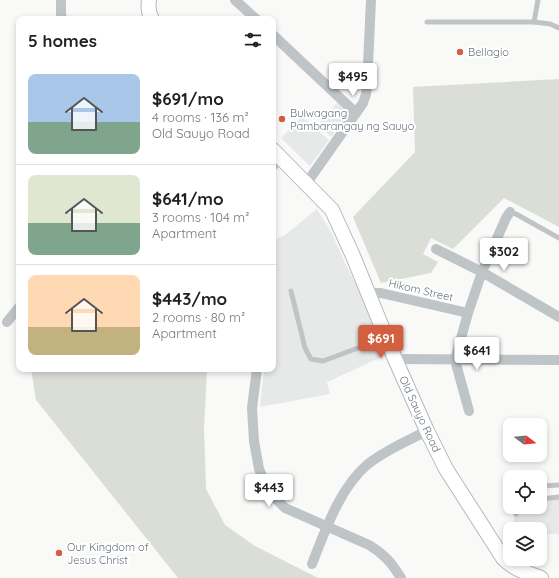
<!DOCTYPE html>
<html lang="en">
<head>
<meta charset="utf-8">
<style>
  body { margin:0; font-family:Quicksand,sans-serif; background:#f2f2f2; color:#202124; height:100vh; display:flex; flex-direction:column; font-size:15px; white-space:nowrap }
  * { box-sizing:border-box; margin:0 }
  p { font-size:13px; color:#757577 }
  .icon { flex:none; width:22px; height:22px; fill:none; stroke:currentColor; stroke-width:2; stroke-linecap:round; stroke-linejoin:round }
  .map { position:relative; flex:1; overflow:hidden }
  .details { position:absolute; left:16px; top:16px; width:260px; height:356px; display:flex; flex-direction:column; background:#fff; border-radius:8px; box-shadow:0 2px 6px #0003 }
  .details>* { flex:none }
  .needle { width:26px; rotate:106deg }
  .controls { position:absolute; left:503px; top:418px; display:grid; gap:8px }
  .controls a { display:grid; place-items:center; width:44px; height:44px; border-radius:8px; background:#fff; box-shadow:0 2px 6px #0003; font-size:20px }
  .price { position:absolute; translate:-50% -34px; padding:0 9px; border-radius:4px; background:#fff; color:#222; font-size:13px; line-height:26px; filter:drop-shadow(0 1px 2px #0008) }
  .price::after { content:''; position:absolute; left:50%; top:24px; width:12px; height:9px; margin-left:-6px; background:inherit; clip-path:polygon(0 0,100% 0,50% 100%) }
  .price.on { background:#d25f3f; color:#fff }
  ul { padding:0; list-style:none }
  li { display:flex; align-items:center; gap:12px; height:100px; padding:0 12px }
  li+li { border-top:1px solid #e0e0e0 }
  li span { display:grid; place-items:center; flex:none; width:112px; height:80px; border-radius:8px; color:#555 }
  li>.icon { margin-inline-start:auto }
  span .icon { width:48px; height:48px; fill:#fffc; stroke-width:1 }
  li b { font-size:17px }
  h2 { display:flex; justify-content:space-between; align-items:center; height:48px; padding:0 12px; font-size:17px }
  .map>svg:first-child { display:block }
  .built { fill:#e7e8e8 }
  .green { fill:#daded7 }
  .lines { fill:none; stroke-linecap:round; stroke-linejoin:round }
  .secondary-casing { stroke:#b4b9bd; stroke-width:16 }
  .lane { stroke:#bfc4c7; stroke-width:5 }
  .street { stroke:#bfc4c7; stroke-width:10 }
  .secondary { stroke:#fff; stroke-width:14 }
  .poi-dot { fill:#d25f3f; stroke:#fff; stroke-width:1.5 }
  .labels { text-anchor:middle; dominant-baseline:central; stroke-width:4; stroke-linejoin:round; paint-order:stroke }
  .poi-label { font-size:11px; fill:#67757f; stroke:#fff; text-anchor:start }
  .street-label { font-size:11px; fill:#67757f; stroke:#fff }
</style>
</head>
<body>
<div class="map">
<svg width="559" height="578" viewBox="0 0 559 578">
  <rect width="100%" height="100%" fill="#f9f9f8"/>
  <g class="built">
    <polygon points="338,102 349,113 331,137 318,125"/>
    <polygon points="302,117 329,140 310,166 281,138"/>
    <polygon points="317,209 332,234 345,263 367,305 386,355 327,382 330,394 260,407 264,369 273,369 273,241 285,235"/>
    <polygon points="559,496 559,534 540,534 540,529 528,529 513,522 517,507 540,507 540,498"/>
  </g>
  <g class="green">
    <polygon points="559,79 559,227 504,198 453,249 431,238 423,254 438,262 431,273 381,283 353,217 415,152 413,87"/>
    <polygon points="31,369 207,369 204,428 206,489 225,525 255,546 318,578 178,578 36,400"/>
  </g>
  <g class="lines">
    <g class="secondary-casing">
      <g id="secondary">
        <path d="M 149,0 C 148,6 149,14 152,19"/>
        <path d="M 273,150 L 332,210 L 353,256 L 395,359 L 427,431 L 446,469 L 503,558 C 515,570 525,572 541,578"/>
      </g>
    </g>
    <g class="lane">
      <polyline points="427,22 534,22 550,24 559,28"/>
      <polyline points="534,22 538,0"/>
      <polyline points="510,212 516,214 559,238"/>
      <polyline points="291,291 305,348 311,359 323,361 385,338"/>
      <polyline points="543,486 559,485"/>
      <polyline points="540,499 559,497"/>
      <polyline points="516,514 518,507"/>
    </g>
    <g class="street">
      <polyline points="61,0 61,14 62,19"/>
      <polyline points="235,0 256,19"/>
      <polyline points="273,35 356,113"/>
      <polyline points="273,166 280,158"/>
      <polyline points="306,184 363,103 366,94 367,86 371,0"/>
      <polyline points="436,249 482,272 559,317"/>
      <polyline points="368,296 376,293 381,293 468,313"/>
      <polyline points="7,322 19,307"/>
      <polyline points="395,359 559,360"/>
      <path d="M 257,369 L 252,408 L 254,441 L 259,469 L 269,492 L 285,508 L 369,545 C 385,555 391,562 401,578"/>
      <polyline points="469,411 455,360 468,313 482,272 506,218 510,212"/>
      <path d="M 312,564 C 325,531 340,487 368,464 C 386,450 407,441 427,431"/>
    </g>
    <use href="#secondary" class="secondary"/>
  </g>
  <g class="poi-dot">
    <circle cx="460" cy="52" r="4"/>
    <circle cx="282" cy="119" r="4"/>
    <circle cx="59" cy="553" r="4"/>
  </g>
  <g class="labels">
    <g class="poi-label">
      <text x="468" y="52">Bellagio</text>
      <text x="290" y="113">Bulwagang<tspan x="290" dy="13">Pambarangay ng Sauyo</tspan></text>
      <text x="67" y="547">Our Kingdom of<tspan x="67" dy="13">Jesus Christ</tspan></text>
    </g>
    <g class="street-label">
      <text transform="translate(421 290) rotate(13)">Hikom Street</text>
      <text transform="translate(420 414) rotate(65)">Old Sauyo Road</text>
    </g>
  </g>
</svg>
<div class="controls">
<a><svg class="needle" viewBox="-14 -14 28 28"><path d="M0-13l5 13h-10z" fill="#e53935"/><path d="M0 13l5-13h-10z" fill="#757577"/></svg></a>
<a><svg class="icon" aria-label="locate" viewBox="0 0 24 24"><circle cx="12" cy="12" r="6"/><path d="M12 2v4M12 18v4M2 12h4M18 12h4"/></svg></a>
<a><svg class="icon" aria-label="layers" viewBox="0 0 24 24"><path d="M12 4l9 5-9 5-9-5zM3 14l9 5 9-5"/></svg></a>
</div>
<b class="price" style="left:353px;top:97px">$495</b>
<b class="price" style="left:504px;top:272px">$302</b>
<b class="price on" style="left:381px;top:359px">$691</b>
<b class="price" style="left:477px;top:371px">$641</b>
<b class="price" style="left:269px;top:508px">$443</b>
<section class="details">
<h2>5 homes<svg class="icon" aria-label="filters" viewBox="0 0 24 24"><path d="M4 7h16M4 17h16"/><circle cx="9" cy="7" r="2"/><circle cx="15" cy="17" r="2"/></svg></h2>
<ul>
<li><span style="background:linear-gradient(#a9c7e8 60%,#7fa58c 0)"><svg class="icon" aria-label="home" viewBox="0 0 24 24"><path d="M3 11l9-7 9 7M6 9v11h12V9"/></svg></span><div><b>$691/mo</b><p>4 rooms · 136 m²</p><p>Old Sauyo Road</p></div></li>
<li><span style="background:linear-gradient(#dfe7d0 60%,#7fa58c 0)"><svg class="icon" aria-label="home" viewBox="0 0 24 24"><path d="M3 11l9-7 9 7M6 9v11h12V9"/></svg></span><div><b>$641/mo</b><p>3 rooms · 104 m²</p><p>Apartment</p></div></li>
<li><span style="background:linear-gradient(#ffd9b3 65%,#c2b280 0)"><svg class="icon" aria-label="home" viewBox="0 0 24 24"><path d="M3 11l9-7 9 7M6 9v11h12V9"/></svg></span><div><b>$443/mo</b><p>2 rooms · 80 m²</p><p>Apartment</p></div></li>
</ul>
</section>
</div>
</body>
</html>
